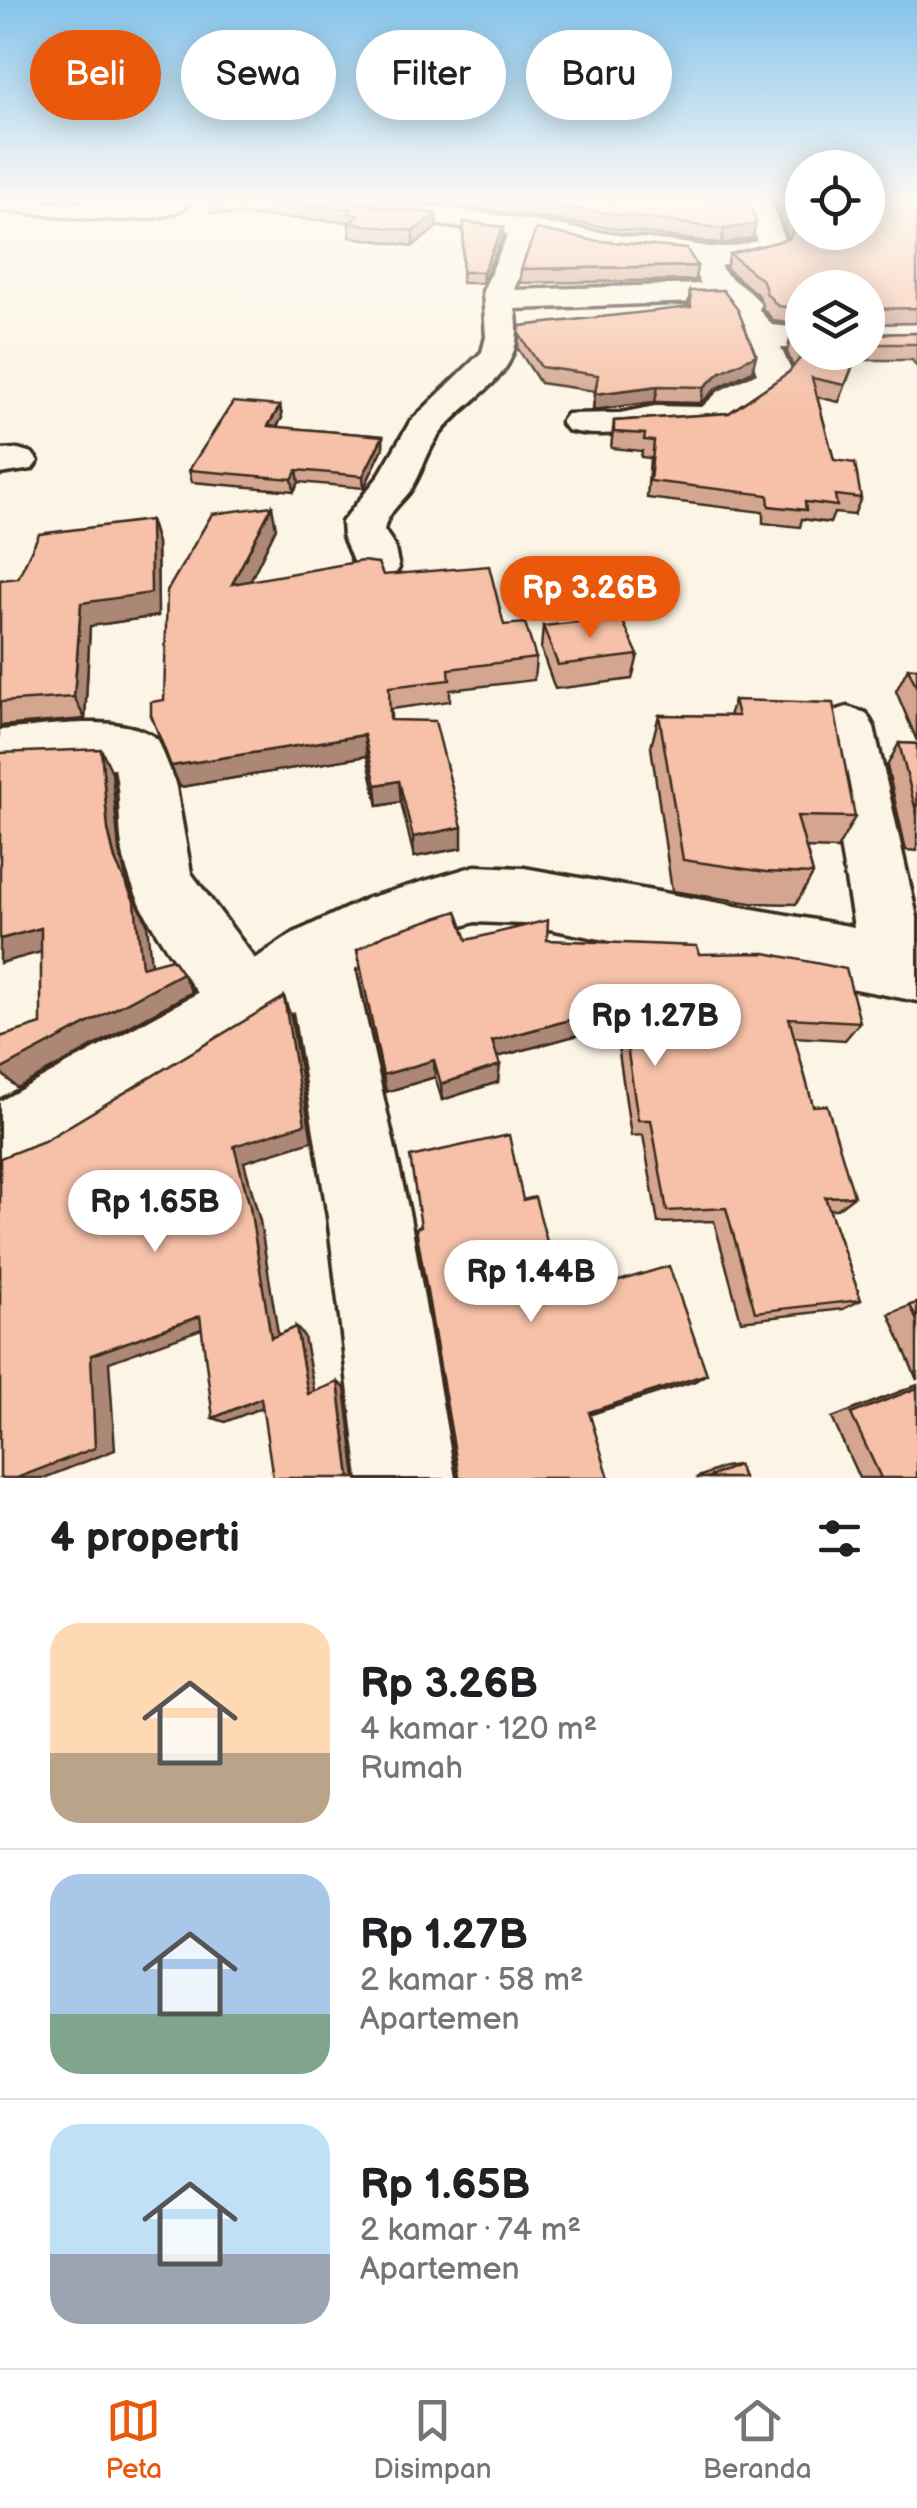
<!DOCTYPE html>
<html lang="id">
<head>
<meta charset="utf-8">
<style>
  body { margin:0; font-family:"Balsamiq Sans",sans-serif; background:#f6f6f6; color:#202124; height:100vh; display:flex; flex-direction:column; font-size:38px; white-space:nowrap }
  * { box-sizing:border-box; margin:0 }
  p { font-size:32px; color:#757577 }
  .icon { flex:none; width:55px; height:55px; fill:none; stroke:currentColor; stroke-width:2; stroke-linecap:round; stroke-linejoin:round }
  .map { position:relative; height:1478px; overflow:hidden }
  .panel { display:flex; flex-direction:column; background:#fff; flex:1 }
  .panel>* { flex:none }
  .guide { position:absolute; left:30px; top:30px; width:858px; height:90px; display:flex; gap:20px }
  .buttons { position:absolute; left:785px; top:150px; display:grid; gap:20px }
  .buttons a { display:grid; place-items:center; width:100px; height:100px; border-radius:50%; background:#fff; box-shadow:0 5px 25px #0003; font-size:50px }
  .price { position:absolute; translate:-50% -85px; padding:0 22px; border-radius:35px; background:#fff; color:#222; font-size:32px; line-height:65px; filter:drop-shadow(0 2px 5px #0008) }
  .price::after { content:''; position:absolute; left:50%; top:60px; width:30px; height:22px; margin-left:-15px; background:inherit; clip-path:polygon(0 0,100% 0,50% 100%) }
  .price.selected { background:#ea580c; color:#fff }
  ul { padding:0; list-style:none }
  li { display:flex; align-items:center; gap:30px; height:250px; padding:0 50px }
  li+li { border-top:2px solid #e0e0e0 }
  li span { display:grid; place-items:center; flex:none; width:280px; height:200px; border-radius:30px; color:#555 }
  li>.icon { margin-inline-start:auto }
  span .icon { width:120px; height:120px; fill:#fffc; stroke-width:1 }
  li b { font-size:42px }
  h2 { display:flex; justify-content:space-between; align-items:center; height:120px; padding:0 50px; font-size:42px }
  .pill { padding:0 35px; border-radius:45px; background:#fff; box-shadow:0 5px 25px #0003; font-size:35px; line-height:90px }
  .pill.selected { background:#ea580c; color:#fff }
  .menu { display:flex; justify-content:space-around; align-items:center; height:140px; border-top:2px solid #e0e0e0; background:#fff; font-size:28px; color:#757577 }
  .menu a { display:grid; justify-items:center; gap:5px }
  .menu .selected { color:#ea580c }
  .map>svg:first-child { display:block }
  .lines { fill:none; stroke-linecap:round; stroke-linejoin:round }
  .minor-casing { stroke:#3b2a1e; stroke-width:7 }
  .minor { fill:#fcf5e5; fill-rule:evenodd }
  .wall { fill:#d4a690; stroke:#3b2a1e; stroke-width:2.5 }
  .shaded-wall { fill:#ac8776; stroke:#3b2a1e; stroke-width:2.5 }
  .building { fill:#f6c1a8; stroke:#3b2a1e; stroke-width:2.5 }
</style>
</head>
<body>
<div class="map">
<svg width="917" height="1478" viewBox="0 0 917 1478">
  <rect width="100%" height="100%" fill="#fcf5e5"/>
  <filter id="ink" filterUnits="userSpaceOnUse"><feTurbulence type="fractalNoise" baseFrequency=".01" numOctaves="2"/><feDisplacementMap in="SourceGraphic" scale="20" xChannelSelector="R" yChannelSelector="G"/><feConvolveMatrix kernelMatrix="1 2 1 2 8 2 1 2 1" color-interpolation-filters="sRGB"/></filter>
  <g filter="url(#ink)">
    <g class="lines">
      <g class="minor-casing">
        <g id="minor">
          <path d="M 0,202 L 191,202 C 164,234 45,213 3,210 Z"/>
          <path d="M 316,202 C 368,202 418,203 470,211 C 536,220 600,235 667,241 C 708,245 715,253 757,241 L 746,202 L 772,202 L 786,245 L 782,251 L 720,266 C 731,283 750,288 761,304 L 759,310 L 772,325 L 802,328 L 802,348 L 781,348 L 792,372 C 788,388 741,410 724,426 C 701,432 677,426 653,429 C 623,432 597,438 567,430 L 561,422 L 567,414 L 620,413 L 655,406 L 702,407 L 719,391 L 757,373 C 749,350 739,314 721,301 L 515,309 C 528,377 475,389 439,435 C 426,452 422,474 410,491 C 400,504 387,513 384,530 L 394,545 L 399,568 L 392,578 L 376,582 L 360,578 L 343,537 L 342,522 L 378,477 L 410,422 L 482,352 L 486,337 L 483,291 L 508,234 L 328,210 ZM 533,239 L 589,250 L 687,260 L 701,284 L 514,290 Z"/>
          <polygon points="898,202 917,202 917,220 908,218"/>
          <polygon points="18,449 32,453 38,461 32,469 0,474 0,450"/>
          <path d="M 847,707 L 866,713 L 874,727 L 917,917 L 917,1001 L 524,924 L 475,922 L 387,950 L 355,969 L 410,1217 L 455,1478 L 359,1478 L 328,1217 L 294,1011 L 61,1153 L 0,1177 L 0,1101 L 198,993 C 169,953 137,910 125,862 C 117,831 122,799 115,768 L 0,772 L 0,730 C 42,727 124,711 158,740 L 175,782 L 191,873 L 255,959 L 294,933 L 368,898 L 475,866 L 524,868 L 854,927 L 820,727 L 828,713 Z"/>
        </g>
      </g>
      <use href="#minor" class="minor"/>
    </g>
    <g class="wall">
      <polygon points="209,202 345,202 436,214 436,228 413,246 350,237 349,222 211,213"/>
      <polygon points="432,202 750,202 756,224 752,238 721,244"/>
      <polygon points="775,202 917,208 917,323 871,324 871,334 917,333 917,367 912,360 855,360 839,402 817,397 834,460 861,498 854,515 834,513 830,523 802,519 800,527 763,523 763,512 647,498 650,458 641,457 642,451 611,448 614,421 729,413 789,372 793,367 787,352 791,336 802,352 868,352 868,288 802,288 802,325 774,321 763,309 759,296 726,268 730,254 788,239"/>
      <polygon points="464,222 503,227 503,237 482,283 462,283"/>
      <polygon points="697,266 695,280 520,283 521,269"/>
      <polygon points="690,291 756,355 752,371 717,388 701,403 655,402 593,410 595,391 540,383 518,349 519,334 688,307"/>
      <polygon points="280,406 282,418 276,427 383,436 383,448 364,488 299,482 294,491 192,482 189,470"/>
      <polygon points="150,520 157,543 158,616 90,626 85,719 0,726 0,580 18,578"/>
      <polygon points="276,528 250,581 383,575 504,625 536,658 534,680 450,690 450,701 391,709 391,720 462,848 414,857 401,802 378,806 367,756 180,787 151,715 164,700"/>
      <polygon points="543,626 638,655 632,679 555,689 541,649"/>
      <polygon points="908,668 917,668 917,741 896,691"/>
      <polygon points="734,700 855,817 837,849 806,848 813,874 796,904 751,903 672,891 651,747 659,715 729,716"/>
      <polygon points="899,743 917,744 917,851 906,850 887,766"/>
      <polygon points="467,940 547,940 699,954 860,1022 845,1040 794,1037 813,1106 854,1196 837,1209 829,1209 861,1300 843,1309 741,1321 714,1221 658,1223 643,1135 631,1136 615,1025 497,1057 498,1082 442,1100 435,1077 386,1092 357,950"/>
      <polygon points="917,1303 917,1380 889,1314"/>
      <polygon points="917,1385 917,1478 859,1478 832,1418"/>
      <polygon points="738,1465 743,1478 696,1478 724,1467"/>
    </g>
    <g class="shaded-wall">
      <polygon points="436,214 436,228 413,246 413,231"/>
      <polygon points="756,224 752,238 721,244 724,229"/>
      <polygon points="503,227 503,237 482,283 483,272"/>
      <polygon points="756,355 752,371 717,388 701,403 704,387 721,372"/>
      <polygon points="658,386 655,402 593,410 595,394"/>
      <polygon points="280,406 282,418 270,438 268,426"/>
      <polygon points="383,436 383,448 364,488 363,476"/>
      <polygon points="297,470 299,482 294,491 292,479"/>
      <polygon points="272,506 276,528 238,606 232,584"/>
      <polygon points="150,520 157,543 158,616 90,626 85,719 74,697 81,603"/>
      <polygon points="364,735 367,756 180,787 171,766"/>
      <polygon points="101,749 112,772 119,851 127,881 147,923 153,986 142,967 108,830"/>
      <polygon points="399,781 401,802 378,806 376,785"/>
      <polygon points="462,827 462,848 414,857 413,837"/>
      <polygon points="41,928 56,948 0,963 0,939"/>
      <polygon points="182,973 192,992 17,1088 0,1072 0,1070"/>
      <polygon points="284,997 291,1017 312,1141 244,1162 260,1221 280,1346 271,1338 234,1146"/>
      <polygon points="621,1006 615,1025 490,1059 492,1041"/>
      <polygon points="434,1060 435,1077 386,1092 383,1075"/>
      <polygon points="500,1065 498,1082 442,1100 441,1084"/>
      <polygon points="200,1316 213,1325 109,1362 115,1450 44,1478 17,1478 91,1355"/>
      <polygon points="296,1327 304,1336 316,1400 308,1394"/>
      <polygon points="707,1374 695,1381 582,1417 589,1412"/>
      <polygon points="338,1382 345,1388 356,1478 350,1478"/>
      <polygon points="261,1398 271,1404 225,1422 213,1418"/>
    </g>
    <g class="building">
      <polygon points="258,202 345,202 436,214 413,231 349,223 359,215 348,213 353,209"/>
      <polygon points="529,202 750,202 756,224 724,229"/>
      <polygon points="784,202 802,202 802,232 868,232 868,202 908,202 910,206 917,208 917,308 871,309 871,334 917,333 917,344 868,344 868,288 802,288 802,309 778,306 767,294 763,281 730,254 789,239 793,230"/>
      <polygon points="464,222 503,227 483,272 462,272"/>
      <polygon points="536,229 590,240 687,249 697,266 521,269"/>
      <polygon points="723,290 738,310 756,355 721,372 704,387 658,386 595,394 598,375 541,367 519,334 520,326 691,307 690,291"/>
      <polygon points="802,335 802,352 858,352 845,385 812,378 834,460 855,463 861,498 835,495 837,506 805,502 806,510 769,506 768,495 650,481 654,441 644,440 645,434 614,432 614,421 729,413 789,372 800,358 791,336"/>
      <polygon points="233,402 280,406 268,426 383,436 363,476 297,470 292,479 189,470"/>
      <polygon points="272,506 232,584 362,561 378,563 383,575 489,566 504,625 525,623 536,658 449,669 450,680 389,687 390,720 435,721 462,827 413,837 399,781 376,785 364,735 171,766 151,715 151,702 164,700 167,591 212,514"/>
      <polygon points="150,520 151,593 81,603 74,697 0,702 0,580 18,578 39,534"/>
      <polygon points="621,617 638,655 558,665 543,626"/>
      <polygon points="908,668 917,668 917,688"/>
      <polygon points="734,700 833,703 855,817 797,816 813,874 766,872 683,860 659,715 738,716"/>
      <polygon points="899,743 917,744 917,815"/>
      <polygon points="101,749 108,830 115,860 135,903 142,967 172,959 182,973 0,1070 0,1037 41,1024 41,928 0,939 0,753"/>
      <polygon points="457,911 467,940 548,920 547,940 697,946 699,954 765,953 846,969 860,1022 789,1018 813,1106 827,1105 854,1196 825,1197 861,1300 755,1312 726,1208 667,1211 651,1120 638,1120 621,1006 492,1041 500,1065 441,1084 434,1060 383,1075 357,950 386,934"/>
      <polygon points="284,997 305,1124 234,1146 250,1207 271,1338 296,1327 308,1394 338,1382 350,1478 273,1478 261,1398 213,1418 200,1316 91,1355 95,1448 17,1478 0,1478 0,1158 44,1141"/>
      <polygon points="509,1135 523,1200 535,1197 562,1298 669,1266 707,1374 589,1412 609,1478 457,1478 459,1476 416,1228 421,1226 410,1157"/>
      <polygon points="917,1303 917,1321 910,1305"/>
      <polygon points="917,1388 917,1478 881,1478 851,1414"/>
      <polygon points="738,1465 743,1478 707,1478"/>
    </g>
  </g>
  <linearGradient id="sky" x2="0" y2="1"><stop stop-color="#85c4ec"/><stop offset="0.49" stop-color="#fefaf3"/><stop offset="1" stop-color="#fefaf3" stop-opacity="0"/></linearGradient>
  <rect width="917" height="409" fill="url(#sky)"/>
</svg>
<div class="buttons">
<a><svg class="icon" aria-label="locate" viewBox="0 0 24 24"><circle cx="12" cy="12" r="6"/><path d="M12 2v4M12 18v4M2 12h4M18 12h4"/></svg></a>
<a><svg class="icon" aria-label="layers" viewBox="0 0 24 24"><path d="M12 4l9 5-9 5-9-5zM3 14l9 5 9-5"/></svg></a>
</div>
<b class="price selected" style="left:590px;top:641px">Rp 3.26B</b>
<b class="price" style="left:655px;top:1069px">Rp 1.27B</b>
<b class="price" style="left:155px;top:1255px">Rp 1.65B</b>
<b class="price" style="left:531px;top:1325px">Rp 1.44B</b>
<div class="guide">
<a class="pill selected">Beli</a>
<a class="pill">Sewa</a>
<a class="pill">Filter</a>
<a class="pill">Baru</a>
</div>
</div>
<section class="panel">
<h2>4 properti<svg class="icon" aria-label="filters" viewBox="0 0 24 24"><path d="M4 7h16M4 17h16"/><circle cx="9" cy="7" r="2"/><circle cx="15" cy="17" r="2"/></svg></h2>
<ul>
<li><span style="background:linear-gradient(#ffd9b3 65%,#b9a48a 0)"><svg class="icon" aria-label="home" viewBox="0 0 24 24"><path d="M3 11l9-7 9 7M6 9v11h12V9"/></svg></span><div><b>Rp 3.26B</b><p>4 kamar · 120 m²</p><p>Rumah</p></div></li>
<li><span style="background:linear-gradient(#a9c7e8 70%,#7fa58c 0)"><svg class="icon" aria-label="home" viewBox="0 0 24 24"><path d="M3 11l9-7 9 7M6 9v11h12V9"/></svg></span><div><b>Rp 1.27B</b><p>2 kamar · 58 m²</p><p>Apartemen</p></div></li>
<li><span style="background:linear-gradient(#bfe0f5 65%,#9aa5b1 0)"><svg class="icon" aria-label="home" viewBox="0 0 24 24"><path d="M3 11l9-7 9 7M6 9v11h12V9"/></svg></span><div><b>Rp 1.65B</b><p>2 kamar · 74 m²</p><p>Apartemen</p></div></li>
</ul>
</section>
<nav class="menu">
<a class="selected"><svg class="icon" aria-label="map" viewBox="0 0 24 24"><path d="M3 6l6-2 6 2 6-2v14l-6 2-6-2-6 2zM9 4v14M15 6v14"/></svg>Peta</a>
<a><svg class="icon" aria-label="saved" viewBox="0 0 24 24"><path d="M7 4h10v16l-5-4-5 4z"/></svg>Disimpan</a>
<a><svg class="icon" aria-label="home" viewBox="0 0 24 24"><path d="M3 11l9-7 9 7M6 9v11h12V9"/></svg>Beranda</a>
</nav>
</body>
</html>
